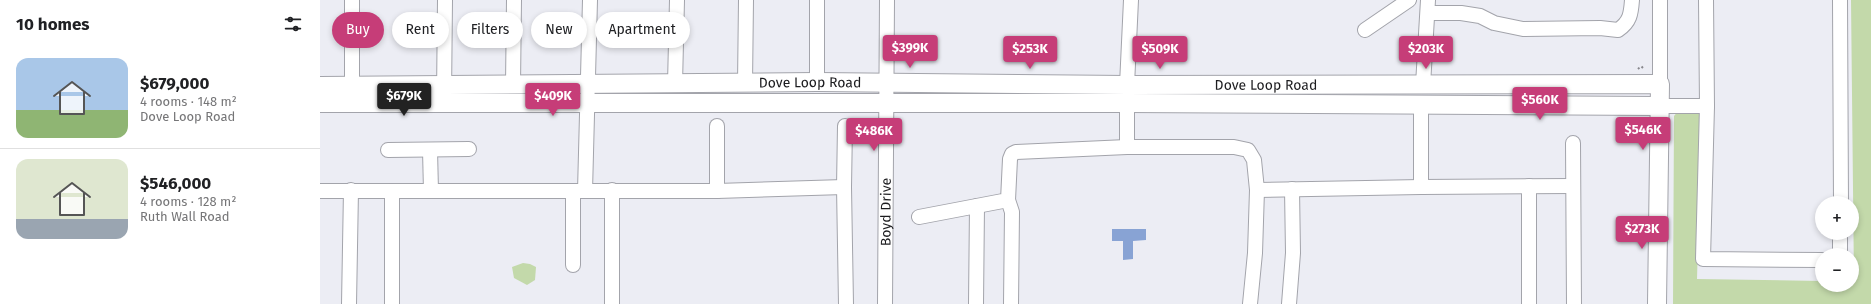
<!DOCTYPE html>
<html lang="en">
<head>
<meta charset="utf-8">
<style>
  body { margin:0; font-family:"Fira Sans",sans-serif; background:#f2f2f2; color:#202124; height:100vh; display:flex; flex-direction:column; font-size:15px; white-space:nowrap }
  * { box-sizing:border-box; margin:0 }
  p { font-size:13px; color:#757577 }
  .icon { flex:none; width:22px; height:22px; fill:none; stroke:currentColor; stroke-width:2; stroke-linecap:round; stroke-linejoin:round }
  .map { position:relative; flex:1; overflow:hidden }
  .side { display:flex; flex-direction:column; background:#fff; width:320px }
  .side>* { flex:none }
  .banner { position:absolute; left:12px; top:12px; width:380px; height:36px; display:flex; gap:8px }
  .fabs { position:absolute; left:1495px; top:196px; display:grid; gap:8px }
  .fabs a { display:grid; place-items:center; width:44px; height:44px; border-radius:50%; background:#fff; box-shadow:0 2px 6px #0003; font-size:20px }
  .price { position:absolute; translate:-50% -34px; padding:0 9px; border-radius:4px; background:#c63d78; color:#fff; font-size:13px; line-height:26px; filter:drop-shadow(0 1px 2px #0008) }
  .price::after { content:''; position:absolute; left:50%; top:24px; width:12px; height:9px; margin-left:-6px; background:inherit; clip-path:polygon(0 0,100% 0,50% 100%) }
  .price.selected { background:#222; color:#fff }
  ul { padding:0; list-style:none }
  li { display:flex; align-items:center; gap:12px; height:100px; padding:0 16px }
  li+li { border-top:1px solid #e0e0e0 }
  li span { display:grid; place-items:center; flex:none; width:112px; height:80px; border-radius:12px; color:#555 }
  li>.icon { margin-inline-start:auto }
  span .icon { width:48px; height:48px; fill:#fffc; stroke-width:1 }
  li b { font-size:17px }
  h2 { display:flex; justify-content:space-between; align-items:center; height:48px; padding:0 16px; font-size:17px }
  .chip { padding:0 14px; border-radius:18px; background:#fff; box-shadow:0 2px 6px #0003; font-size:14px; line-height:36px }
  .chip.selected { background:#c63d78; color:#fff }
  main { display:flex; flex:1; min-height:0 }
  .map>svg:first-child { display:block }
  .green { fill:#c3d9aa }
  .water { fill:#88a3d4 }
  .lines { fill:none; stroke-linecap:round; stroke-linejoin:round }
  .minor-casing { stroke:#a3a4ab; stroke-width:16 }
  .major-casing { stroke:#a3a4ab; stroke-width:20 }
  .path { stroke:#88888d; stroke-width:2; stroke-dasharray:2 3; stroke-linecap:butt }
  .minor { stroke:#fff; stroke-width:14 }
  .major { stroke:#fff; stroke-width:18 }
  .labels { text-anchor:middle; dominant-baseline:central; stroke-width:3.5; stroke-linejoin:round; paint-order:stroke }
  .street-label { font-size:14px; fill:#1c1c1f; stroke:#ecedf4 }
</style>
</head>
<body>
<main>
<section class="side">
<h2>10 homes<svg class="icon" aria-label="filters" viewBox="0 0 24 24"><path d="M4 7h16M4 17h16"/><circle cx="9" cy="7" r="2"/><circle cx="15" cy="17" r="2"/></svg></h2>
<ul>
<li><span style="background:linear-gradient(#a9c7e8 65%,#8fb573 0)"><svg class="icon" aria-label="home" viewBox="0 0 24 24"><path d="M3 11l9-7 9 7M6 9v11h12V9"/></svg></span><div><b>$679,000</b><p>4 rooms · 148 m²</p><p>Dove Loop Road</p></div></li>
<li><span style="background:linear-gradient(#dfe7d0 75%,#9aa5b1 0)"><svg class="icon" aria-label="home" viewBox="0 0 24 24"><path d="M3 11l9-7 9 7M6 9v11h12V9"/></svg></span><div><b>$546,000</b><p>4 rooms · 128 m²</p><p>Ruth Wall Road</p></div></li>
</ul>
</section>
<div class="map">
<svg width="1551" height="304" viewBox="0 0 1551 304">
  <rect width="100%" height="100%" fill="#ecedf4"/>
  <g class="green">
    <polygon points="1531,0 1551,0 1551,304 1353,304 1354,116 1360,109 1360,98 1382,102 1377,279 1502,281 1502,285 1532,285 1532,281 1534,281"/>
    <polygon points="203,263 210,264 216,267 215,280 207,285 194,278 192,267"/>
  </g>
  <polygon class="water" points="792,229 826,229 826,240 813,241 813,259 803,260 803,241 792,241"/>
  <g class="lines">
    <g class="minor-casing">
      <g id="minor">
        <polyline points="497,0 497,82"/>
        <polyline points="1386,0 1387,106 1383,259 1502,260"/>
        <polyline points="1520,0 1521,203"/>
        <path d="M 1108,13 L 1141,13 L 1160,16 L 1174,23 L 1203,29 L 1280,28 L 1298,30 C 1310,22 1311,14 1312,0"/>
        <polyline points="1045,30 1089,0"/>
        <polyline points="355,84 357,0"/>
        <polyline points="425,84 426,0"/>
        <polyline points="1340,84 1340,0"/>
        <polyline points="193,85 194,0"/>
        <polyline points="807,85 811,0"/>
        <polyline points="1103,85 1108,0"/>
        <polyline points="32,87 32,0"/>
        <polyline points="124,96 125,0"/>
        <polyline points="807,103 807,147"/>
        <polyline points="1338,106 1387,106"/>
        <polyline points="525,126 524,187 526,304"/>
        <polyline points="1253,143 1254,304"/>
        <polyline points="68,150 149,149"/>
        <polyline points="110,150 111,191"/>
        <polyline points="1101,187 1101,106"/>
        <polyline points="937,190 1101,187 1253,186"/>
        <polyline points="0,191 397,191 524,187"/>
        <polyline points="72,191 72,304"/>
        <polyline points="265,191 270,0"/>
        <polyline points="397,191 397,126"/>
        <polyline points="688,200 692,212 691,304"/>
        <polyline points="599,217 688,200 690,159 692,154 696,152 807,147 914,147 928,150 934,160 937,190 935,253 930,304"/>
        <polyline points="1520,255 1520,233"/>
        <polyline points="253,265 253,191"/>
        <polyline points="29,304 31,190"/>
        <polyline points="292,304 292,190"/>
        <path id="s1" d="M 565,304 L 567,0"/>
        <polyline points="656,304 657,206"/>
        <polyline points="969,304 973,253 972,189"/>
        <polyline points="1209,304 1209,186"/>
      </g>
    </g>
    <g class="major-casing">
      <g id="major">
        <path id="s2" d="M 0,86 L 497,82 L 807,85 L 1340,84 L 1337,304"/>
        <polyline points="0,103 807,103 1338,106"/>
      </g>
    </g>
    <polyline class="path" points="1318,69 1321,66 1325,70"/>
    <use href="#minor" class="minor"/>
    <use href="#major" class="major"/>
  </g>
  <g class="labels">
    <g class="street-label">
      <text stroke="none"><textPath href="#s2" startOffset="490">Dove Loop Road</textPath></text>
      <text stroke="none"><textPath href="#s2" startOffset="946">Dove Loop Road</textPath></text>
      <text stroke="none"><textPath href="#s1" startOffset="92">Boyd Drive</textPath></text>
    </g>
  </g>
</svg>
<div class="fabs">
<a>+</a>
<a>−</a>
</div>
<b class="price" style="left:590px;top:69px">$399K</b>
<b class="price" style="left:710px;top:70px">$253K</b>
<b class="price" style="left:840px;top:70px">$509K</b>
<b class="price" style="left:1106px;top:70px">$203K</b>
<b class="price selected" style="left:84px;top:117px">$679K</b>
<b class="price" style="left:233px;top:117px">$409K</b>
<b class="price" style="left:1220px;top:121px">$560K</b>
<b class="price" style="left:1323px;top:151px">$546K</b>
<b class="price" style="left:554px;top:152px">$486K</b>
<b class="price" style="left:1322px;top:250px">$273K</b>
<div class="banner">
<a class="chip selected">Buy</a>
<a class="chip">Rent</a>
<a class="chip">Filters</a>
<a class="chip">New</a>
<a class="chip">Apartment</a>
</div>
</div>
</main>
</body>
</html>
